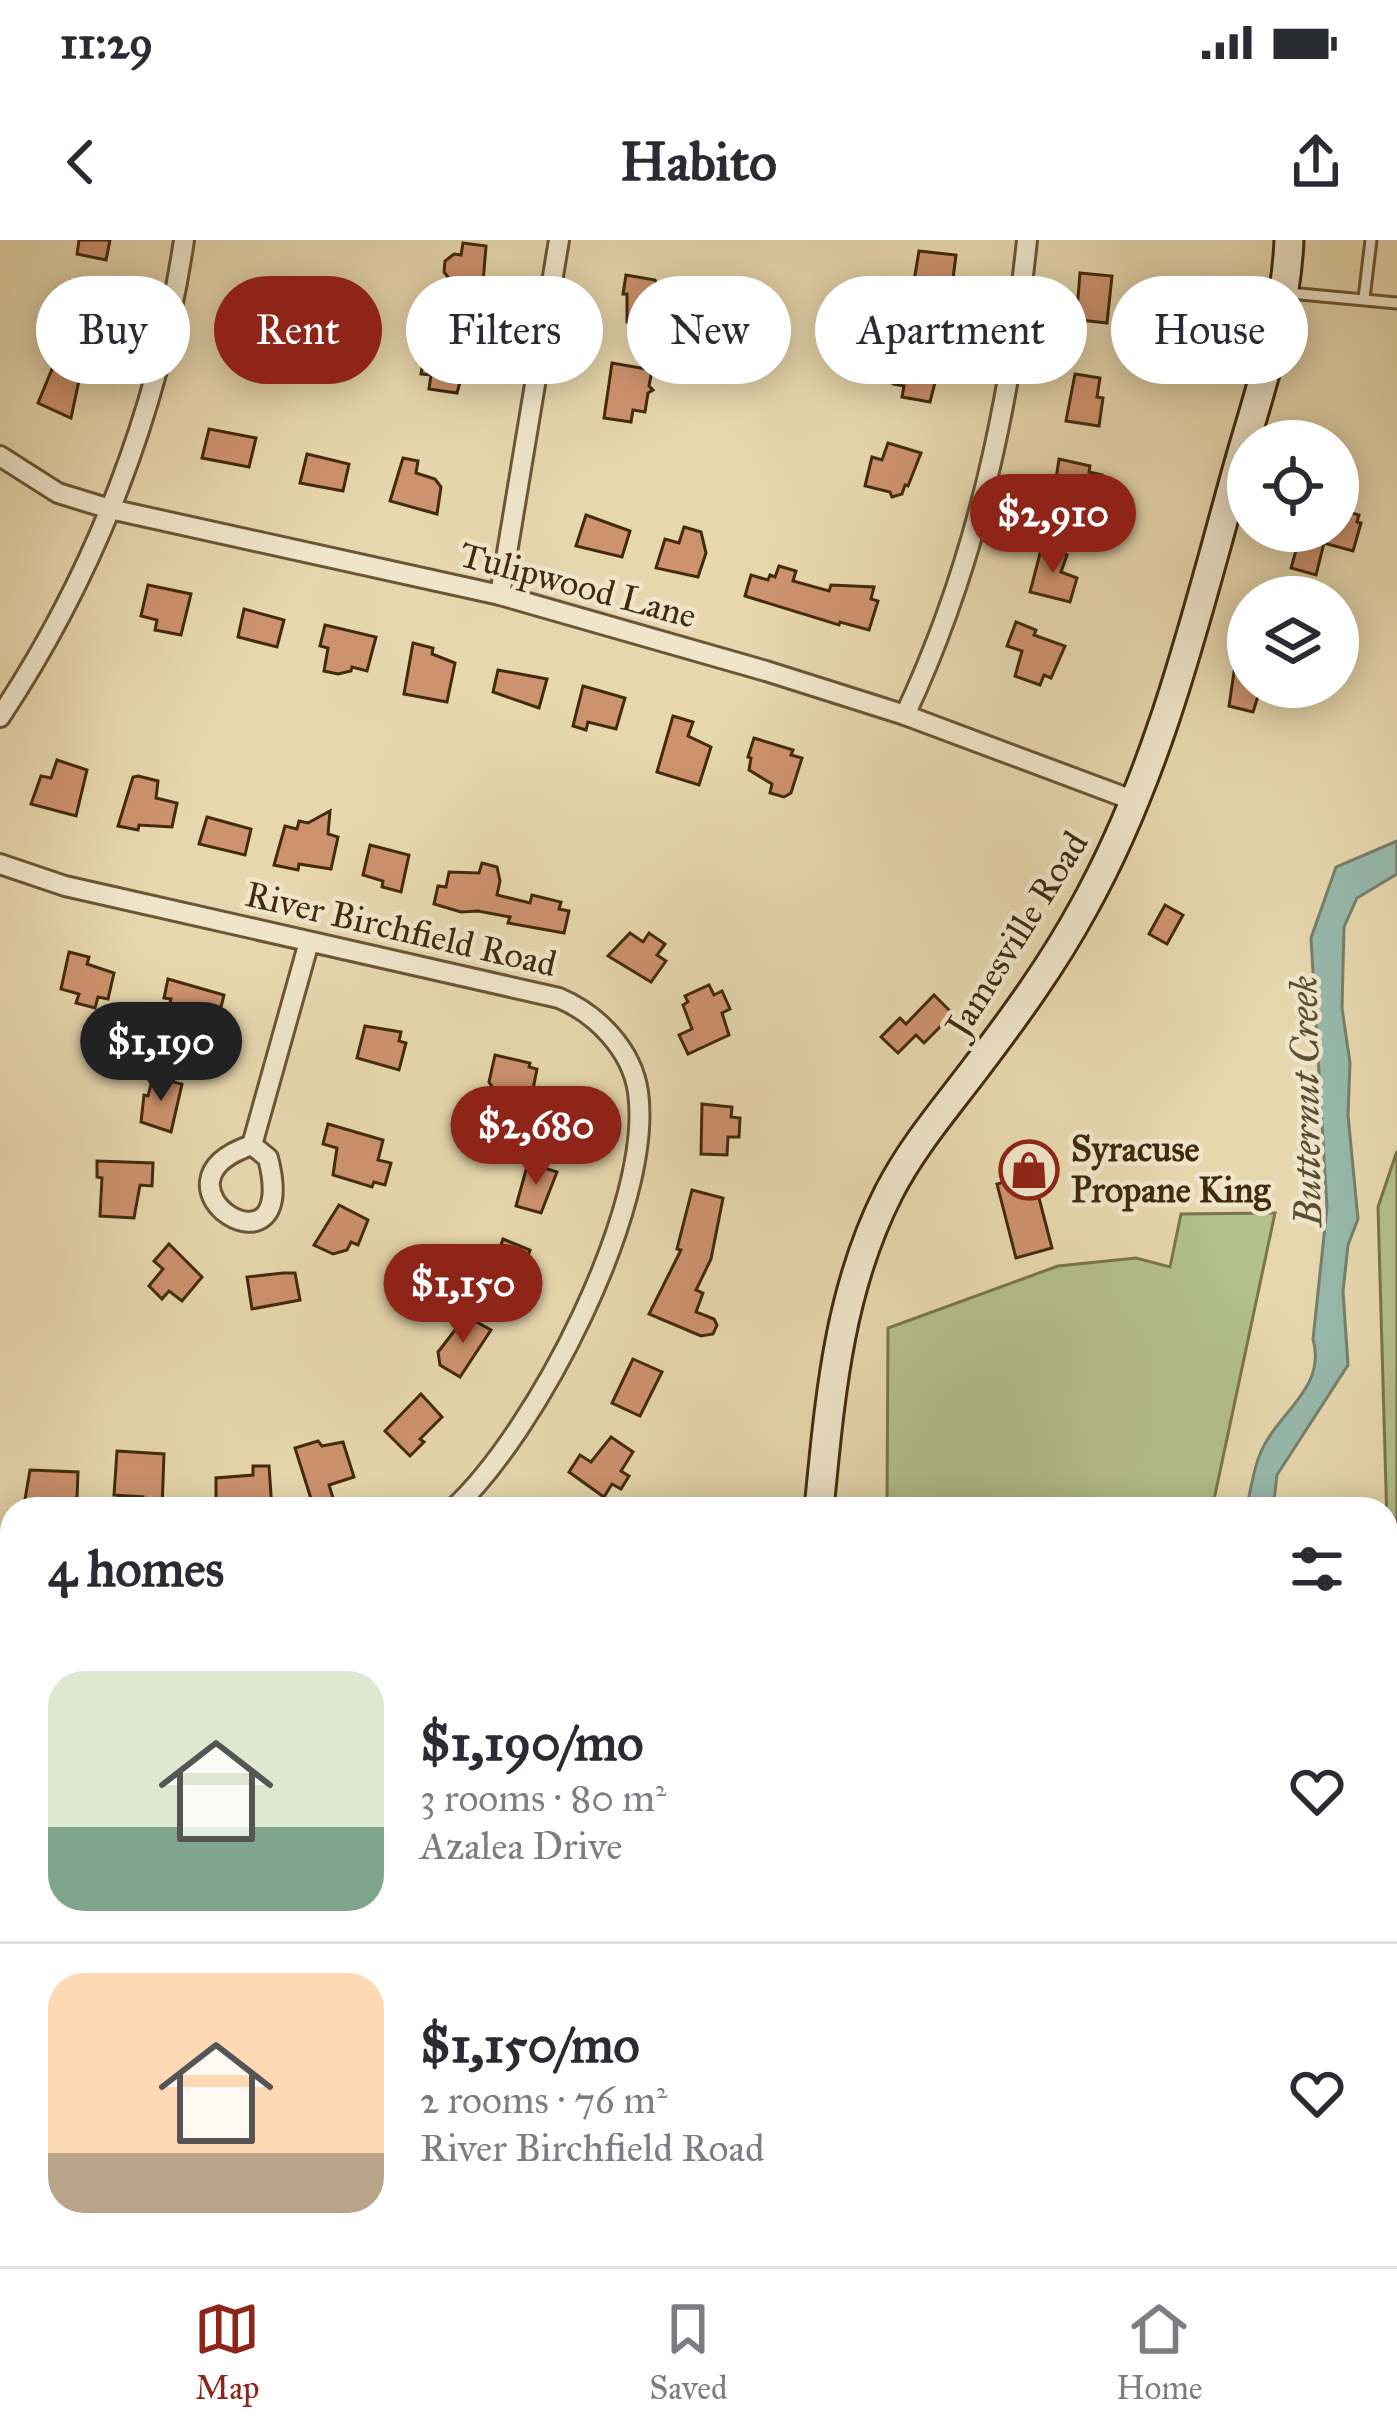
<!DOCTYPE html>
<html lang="en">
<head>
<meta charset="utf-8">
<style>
  body { margin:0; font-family:"IM FELL Great Primer",serif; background:#f2f2f3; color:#2b2b33; height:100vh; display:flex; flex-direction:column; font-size:45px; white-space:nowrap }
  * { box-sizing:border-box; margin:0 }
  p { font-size:39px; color:#7c7c81 }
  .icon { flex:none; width:66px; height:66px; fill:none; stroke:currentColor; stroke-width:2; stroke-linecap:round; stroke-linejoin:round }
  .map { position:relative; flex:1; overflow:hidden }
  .details { position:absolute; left:0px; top:1257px; width:1398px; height:771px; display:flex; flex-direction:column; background:#fff; border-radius:36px 36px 0 0; box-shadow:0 6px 30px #0003 }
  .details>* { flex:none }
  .top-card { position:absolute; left:36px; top:36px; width:1326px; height:108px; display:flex; gap:24px }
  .fabs { position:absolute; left:1227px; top:180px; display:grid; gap:24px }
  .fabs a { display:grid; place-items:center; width:132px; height:132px; border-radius:50%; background:#fff; box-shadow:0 6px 30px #0003; font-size:60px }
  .price { position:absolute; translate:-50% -102px; padding:0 27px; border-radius:42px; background:#8f2418; color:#fff; font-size:39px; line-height:78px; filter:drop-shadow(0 3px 6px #0008) }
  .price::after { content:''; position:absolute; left:50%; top:72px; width:36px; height:27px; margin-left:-18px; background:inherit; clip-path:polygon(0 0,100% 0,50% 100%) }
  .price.current { background:#222; color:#fff }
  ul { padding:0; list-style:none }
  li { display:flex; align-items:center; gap:36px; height:300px; padding:0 48px }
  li+li { border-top:3px solid #e1e1e2 }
  li span { display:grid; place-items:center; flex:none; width:336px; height:240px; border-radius:36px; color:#555 }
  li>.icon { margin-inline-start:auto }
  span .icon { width:144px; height:144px; fill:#fffc; stroke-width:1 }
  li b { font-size:51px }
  h2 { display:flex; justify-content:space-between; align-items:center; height:144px; padding:0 48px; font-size:51px }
  .pill { padding:0 42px; border-radius:54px; background:#fff; box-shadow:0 6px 30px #0003; font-size:42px; line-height:108px }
  .pill.current { background:#8f2418; color:#fff }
  .status { display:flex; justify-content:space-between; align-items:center; height:84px; padding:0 60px; background:#fff; direction:ltr }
  .status svg { height:33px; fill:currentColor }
  header { display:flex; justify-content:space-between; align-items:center; height:156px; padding:0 48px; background:#fff; font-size:54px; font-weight:700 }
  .dock { display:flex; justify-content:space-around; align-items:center; height:168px; border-top:3px solid #e1e1e2; background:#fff; font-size:33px; color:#7c7c81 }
  .dock a { display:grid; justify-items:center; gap:6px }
  .dock .current { color:#8f2418 }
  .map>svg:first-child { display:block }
  .green { fill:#b3bf8c; stroke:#7a744c; stroke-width:3 }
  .water { fill:#97b9ac; stroke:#75806c; stroke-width:3 }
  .building { fill:#cd926e; stroke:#422a0c; stroke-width:3 }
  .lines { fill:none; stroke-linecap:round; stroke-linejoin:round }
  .lane-casing { stroke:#6b5534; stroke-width:15 }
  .street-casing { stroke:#6b5534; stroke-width:24 }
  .secondary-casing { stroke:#422a0c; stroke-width:33 }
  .highway-casing { stroke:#422a0c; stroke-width:42 }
  .lane { stroke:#efe5ca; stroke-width:9 }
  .street { stroke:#efe5ca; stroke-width:18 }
  .secondary { stroke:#efe5ca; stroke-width:27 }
  .highway { stroke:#e7d7ae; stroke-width:36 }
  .labels { text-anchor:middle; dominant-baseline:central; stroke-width:9; stroke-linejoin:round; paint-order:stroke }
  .street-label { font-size:36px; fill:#422a0c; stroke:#efe5ca }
  .poi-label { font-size:36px; font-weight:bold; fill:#422a0c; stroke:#efe5ca; text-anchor:start }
  .water-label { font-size:39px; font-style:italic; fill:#574e34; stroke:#efe5ca }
</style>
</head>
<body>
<div class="status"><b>11:29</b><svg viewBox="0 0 49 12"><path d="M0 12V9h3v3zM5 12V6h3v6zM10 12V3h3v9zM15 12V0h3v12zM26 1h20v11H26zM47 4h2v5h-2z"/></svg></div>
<header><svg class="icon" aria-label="back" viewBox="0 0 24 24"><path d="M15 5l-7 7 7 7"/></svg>Habito<svg class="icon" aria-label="share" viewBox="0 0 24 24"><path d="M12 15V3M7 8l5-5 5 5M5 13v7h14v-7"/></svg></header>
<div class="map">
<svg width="1397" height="2026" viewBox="0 0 1397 2026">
  <rect width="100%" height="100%" fill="#e7d7ae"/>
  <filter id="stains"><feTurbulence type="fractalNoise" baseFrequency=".00167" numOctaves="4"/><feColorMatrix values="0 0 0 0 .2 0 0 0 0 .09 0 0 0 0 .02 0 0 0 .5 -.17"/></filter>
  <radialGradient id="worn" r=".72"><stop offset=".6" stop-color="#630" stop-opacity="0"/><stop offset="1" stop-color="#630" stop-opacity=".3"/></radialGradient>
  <g class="green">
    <polygon points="1397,911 1397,1534 1394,1530 1378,967"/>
    <polygon points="1275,973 1212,1269 887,1269 888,1088 1058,1026 1136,1018 1170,1027 1181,974"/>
  </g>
  <path class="water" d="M 1397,601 L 1397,634 L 1357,658 L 1344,687 L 1342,768 L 1350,823 L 1348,875 L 1358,979 L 1348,1005 L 1343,1051 L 1348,1125 L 1277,1235 L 1273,1269 L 1246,1269 C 1251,1251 1253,1230 1260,1214 C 1277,1172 1327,1149 1313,1099 L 1327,968 L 1311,698 L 1336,627 Z"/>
  <g class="building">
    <polygon points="79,0 110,0 106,20 77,14"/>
    <polygon points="463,3 486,6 482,55 451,50 451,41 444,32 445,21 454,14 461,15"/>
    <polygon points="919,11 956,15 949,70 921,66 922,56 912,53"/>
    <polygon points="1080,33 1112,36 1107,83 1080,80 1081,71 1077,70"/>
    <polygon points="626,35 655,40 673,78 655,75 652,87 627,82 627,54 623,54"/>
    <polygon points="71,41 109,50 94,103 64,96 46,85 46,64 55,57 57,49 68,51"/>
    <polygon points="242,54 287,65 284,81 288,87 278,108 242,100 244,75 238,74"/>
    <polygon points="451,99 471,102 457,153 429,149 431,135 421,134 424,116 434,118 437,106"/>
    <polygon points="923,108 943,111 930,162 902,157 904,146 893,144 888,137 893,124 907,126 911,110 923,111"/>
    <polygon points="55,122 81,131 71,178 38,163"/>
    <polygon points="612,123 652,130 649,146 653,150 648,153 645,172 633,170 631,182 604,178"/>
    <polygon points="1075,134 1100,138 1097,157 1103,158 1099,186 1066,181"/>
    <polygon points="209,189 256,198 249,227 202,218"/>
    <polygon points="888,203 921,213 908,246 905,245 902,254 892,257 890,252 865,246 872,217 882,220"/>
    <polygon points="307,214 349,224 343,251 300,243"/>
    <polygon points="403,218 418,221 416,233 435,239 441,247 437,274 390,261"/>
    <polygon points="1059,219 1090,226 1089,232 1102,235 1099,256 1087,253 1083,269 1057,263 1058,254 1054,252"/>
    <polygon points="1338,269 1359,275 1357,282 1361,283 1353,311 1324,303 1316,335 1291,328 1300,297 1295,295 1296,291 1338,291"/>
    <polygon points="586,275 630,291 622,317 576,306"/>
    <polygon points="684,287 701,292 706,313 698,337 656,328 665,299 679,303"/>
    <polygon points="1042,306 1067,315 1061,332 1077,338 1070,362 1030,352"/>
    <polygon points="779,326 796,331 793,341 829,351 831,345 874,347 871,359 878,361 869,390 840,382 839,385 745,356 751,335 768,340 770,335 775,337"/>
    <polygon points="148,345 191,354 181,395 155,390 157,380 141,376"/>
    <polygon points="244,369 284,380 277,407 238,397"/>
    <polygon points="1016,382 1036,390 1034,395 1065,406 1051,438 1044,435 1040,445 1015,436 1022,411 1007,406"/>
    <polygon points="325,385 376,397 367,431 352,427 351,431 338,434 324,431 328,408 320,406"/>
    <polygon points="413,403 433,408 432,414 455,423 447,462 404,454"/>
    <polygon points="1243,413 1248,414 1248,447 1261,447 1253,472 1229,466 1235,425 1240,427"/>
    <polygon points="498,430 547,439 539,468 493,452"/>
    <polygon points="583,446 625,458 616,489 588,482 586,490 573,486"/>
    <polygon points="673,476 693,482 688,496 711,507 699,545 657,532"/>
    <polygon points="754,498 793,510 791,515 802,518 791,553 784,557 770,553 772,544 749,530 751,518 748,517"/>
    <polygon points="57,520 87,530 76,576 31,564 41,536 51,538"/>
    <polygon points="138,536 158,541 156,558 177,563 172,587 139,585 138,590 118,586 133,537"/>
    <polygon points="330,571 328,594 338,597 331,629 299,624 298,630 274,625 285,586 297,589 299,581 308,583"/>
    <polygon points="207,577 251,589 245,615 199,604"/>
    <polygon points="370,605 409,615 401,652 382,647 383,641 363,635"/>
    <polygon points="482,623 497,627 500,641 497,655 530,663 532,655 561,662 559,669 569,671 564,693 508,683 510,677 478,671 461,672 434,664 438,646 446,647 449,632 479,633"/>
    <polygon points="1165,665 1183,675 1167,704 1149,694"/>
    <polygon points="630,693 643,702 649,693 665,704 657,715 666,721 651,742 608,716"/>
    <polygon points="69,712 89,717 87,724 114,733 108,759 98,757 95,768 76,763 79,754 61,749"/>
    <polygon points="168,739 224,755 217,783 196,778 193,788 184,785 168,770 171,759 164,758"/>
    <polygon points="709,745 714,755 722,751 730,769 722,773 729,795 688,814 679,795 692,789 683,765 688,762 685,756"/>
    <polygon points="934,755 953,774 924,803 916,795 898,813 881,797 900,778 906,784"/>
    <polygon points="365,786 401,792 399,801 406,803 399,830 357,818"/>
    <polygon points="495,815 530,823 529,827 537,829 532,854 493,848 489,842"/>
    <polygon points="153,837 182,844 171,892 141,882 144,855 148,856"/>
    <polygon points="702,864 732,867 731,877 740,878 739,897 728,897 727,915 701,914"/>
    <polygon points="328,884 383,900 378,920 391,923 385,945 374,942 372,947 333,935 337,908 323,904"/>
    <polygon points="97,921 153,923 152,946 140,945 134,978 100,976 102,938 97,937"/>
    <polygon points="528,923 557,932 541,973 516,966"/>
    <polygon points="1033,935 1052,1008 1016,1018 997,944"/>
    <polygon points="692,950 723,958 711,1019 696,1050 703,1053 696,1072 714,1079 717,1085 713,1094 701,1096 649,1074 681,1010 677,1009"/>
    <polygon points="339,965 368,980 358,1005 351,1002 347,1010 333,1014 314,1005"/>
    <polygon points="503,999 530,1010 515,1056 496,1049 500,1039 491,1035"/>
    <polygon points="169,1004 202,1037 182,1061 169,1051 162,1059 149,1046 163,1029 154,1021"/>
    <polygon points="283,1033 295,1033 300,1060 252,1069 247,1037"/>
    <polygon points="466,1076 491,1090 460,1137 440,1125 438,1112"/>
    <polygon points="633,1119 662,1132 640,1176 612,1163"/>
    <polygon points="421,1154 442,1177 420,1199 424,1202 410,1216 385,1191"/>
    <polygon points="611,1197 633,1212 621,1231 629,1236 621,1249 612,1244 604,1257 569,1232 580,1215 591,1222"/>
    <polygon points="318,1201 322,1206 343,1202 354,1237 329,1245 333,1258 313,1265 295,1208"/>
    <polygon points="117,1211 164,1214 162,1269 142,1269 143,1257 114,1255"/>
    <polygon points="253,1226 269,1226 272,1269 216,1269 216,1238 253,1235"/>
    <polygon points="30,1230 78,1232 77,1258 45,1261 45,1266 24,1265"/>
  </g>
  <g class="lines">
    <g class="lane-casing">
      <g id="lane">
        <polyline points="1289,53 1397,63"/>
        <polyline points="1364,58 1371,0"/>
      </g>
    </g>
    <g class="street-casing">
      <g id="street">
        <polyline points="0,216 58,253 110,269 500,355 766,431 905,475 1135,561"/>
        <polyline points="500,355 559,0"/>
        <path d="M 905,475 C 976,324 1010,165 1027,0"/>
        <path d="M 0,477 C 95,334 159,170 184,0"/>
        <path d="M 0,624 L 65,646 L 559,758 C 597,774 632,810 638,852 C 654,966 536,1193 453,1269"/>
        <path d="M 252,905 L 268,918 C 302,1049 135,944 252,905 Z"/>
        <polyline points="252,905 309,702"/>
        <polyline points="0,1337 12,1337"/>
      </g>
    </g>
    <g class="secondary-casing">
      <g id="secondary">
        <path d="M 819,1269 C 830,1159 838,1052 889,952 C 911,909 943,871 972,833 C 1013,779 1052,726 1084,667 C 1159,532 1196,378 1237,230 C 1258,155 1286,78 1289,0"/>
        <polyline points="0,2000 12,1995"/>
      </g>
    </g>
    <g class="highway-casing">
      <g id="highway">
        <polyline points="1386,1722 1397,1713"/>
        <polyline points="779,2026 799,2016"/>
        <polyline points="959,2026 975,2016"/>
      </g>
    </g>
    <use href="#lane" class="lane"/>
    <use href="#street" class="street"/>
    <use href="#secondary" class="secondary"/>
    <use href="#highway" class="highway"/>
  </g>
  <defs>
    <g id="shop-ring" transform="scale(3)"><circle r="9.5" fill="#efe5ca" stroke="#8f2418" stroke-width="1.5"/><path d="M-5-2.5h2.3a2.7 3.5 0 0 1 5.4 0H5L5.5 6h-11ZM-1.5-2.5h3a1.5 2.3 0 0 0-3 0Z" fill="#8f2418"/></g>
  </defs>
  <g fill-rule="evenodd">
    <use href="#shop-ring" x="1029" y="930"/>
  </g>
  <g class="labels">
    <g class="street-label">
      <text transform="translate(578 345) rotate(15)">Tulipwood Lane</text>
      <text transform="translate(401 689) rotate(13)">River Birchfield Road</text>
      <text transform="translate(1017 694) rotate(-58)">Jamesville Road</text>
    </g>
    <g class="poi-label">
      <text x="1071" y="909">Syracuse<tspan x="1071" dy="41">Propane King</tspan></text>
    </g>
    <g class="water-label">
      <text transform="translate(1306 861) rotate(-91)">Butternut Creek</text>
    </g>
  </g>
  <rect width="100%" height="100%" filter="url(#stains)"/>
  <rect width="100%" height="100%" fill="url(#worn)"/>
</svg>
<div class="fabs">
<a><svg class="icon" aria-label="locate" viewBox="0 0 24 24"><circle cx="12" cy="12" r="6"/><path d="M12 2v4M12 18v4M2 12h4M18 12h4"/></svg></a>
<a><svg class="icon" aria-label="layers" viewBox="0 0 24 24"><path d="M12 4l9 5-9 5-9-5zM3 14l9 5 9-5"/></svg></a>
</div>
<b class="price" style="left:1053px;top:336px">$2,910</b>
<b class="price current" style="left:161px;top:864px">$1,190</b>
<b class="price" style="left:536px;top:948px">$2,680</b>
<b class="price" style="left:463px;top:1106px">$1,150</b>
<div class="top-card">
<a class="pill">Buy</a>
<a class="pill current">Rent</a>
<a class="pill">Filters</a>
<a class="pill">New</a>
<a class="pill">Apartment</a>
<a class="pill">House</a>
</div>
<section class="details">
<h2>4 homes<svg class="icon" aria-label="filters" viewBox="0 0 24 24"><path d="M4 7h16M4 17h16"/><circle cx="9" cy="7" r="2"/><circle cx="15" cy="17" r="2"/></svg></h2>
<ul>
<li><span style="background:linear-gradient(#dfe7d0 65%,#7fa58c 0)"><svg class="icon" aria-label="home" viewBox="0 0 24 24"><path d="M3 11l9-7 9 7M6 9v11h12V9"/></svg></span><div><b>$1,190/mo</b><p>3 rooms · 80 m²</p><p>Azalea Drive</p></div><svg class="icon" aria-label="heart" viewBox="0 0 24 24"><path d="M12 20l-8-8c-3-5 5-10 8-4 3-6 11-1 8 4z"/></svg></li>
<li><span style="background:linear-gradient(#ffd9b3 75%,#b9a48a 0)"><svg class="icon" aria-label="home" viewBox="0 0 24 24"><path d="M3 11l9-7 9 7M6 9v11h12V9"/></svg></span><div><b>$1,150/mo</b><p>2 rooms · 76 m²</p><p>River Birchfield Road</p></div><svg class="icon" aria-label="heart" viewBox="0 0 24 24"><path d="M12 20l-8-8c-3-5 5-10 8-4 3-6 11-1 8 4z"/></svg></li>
</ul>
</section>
</div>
<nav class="dock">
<a class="current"><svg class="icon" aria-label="map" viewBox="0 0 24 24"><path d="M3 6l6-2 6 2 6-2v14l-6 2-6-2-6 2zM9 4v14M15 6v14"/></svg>Map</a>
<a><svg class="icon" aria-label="saved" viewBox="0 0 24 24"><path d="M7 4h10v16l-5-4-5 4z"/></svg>Saved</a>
<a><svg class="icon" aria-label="home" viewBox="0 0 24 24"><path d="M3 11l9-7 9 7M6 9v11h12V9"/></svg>Home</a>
</nav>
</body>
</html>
